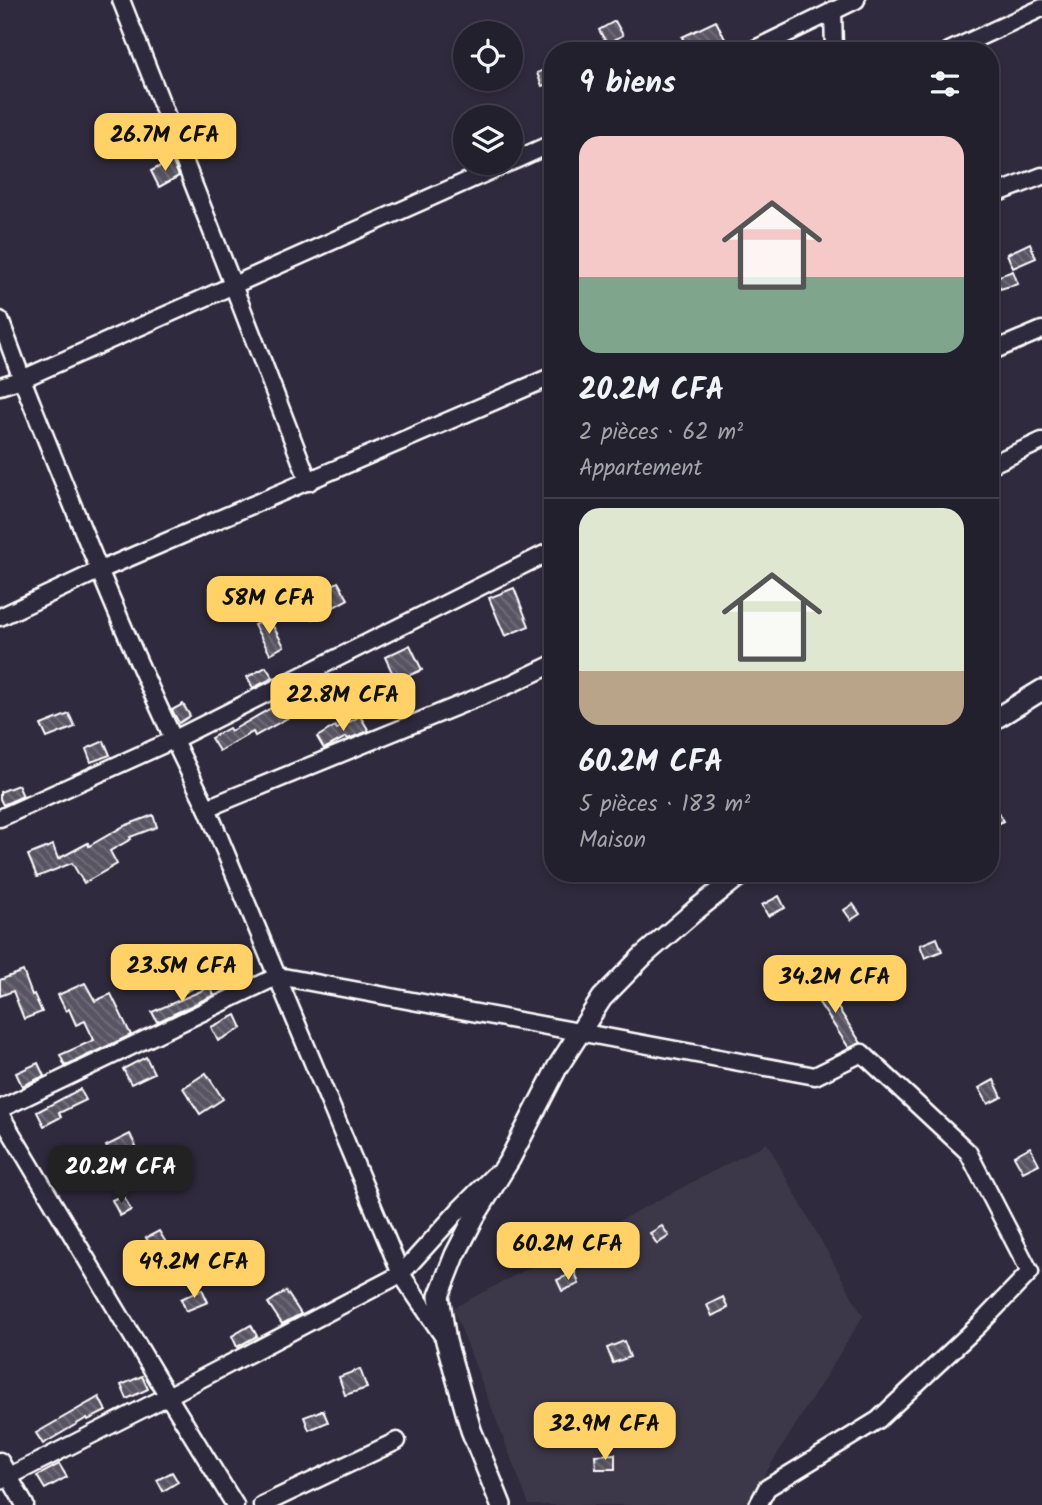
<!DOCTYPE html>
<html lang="fr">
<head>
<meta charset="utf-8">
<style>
  body { margin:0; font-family:Kalam,sans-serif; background:#2f2d3a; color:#f1f3f6; height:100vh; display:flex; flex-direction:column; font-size:26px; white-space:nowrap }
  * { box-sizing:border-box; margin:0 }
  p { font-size:23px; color:#a3a3aa }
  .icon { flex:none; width:38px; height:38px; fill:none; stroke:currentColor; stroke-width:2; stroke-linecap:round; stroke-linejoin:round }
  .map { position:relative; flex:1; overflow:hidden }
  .side { position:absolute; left:544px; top:42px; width:455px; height:840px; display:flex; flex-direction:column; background:#23202e; border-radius:28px; box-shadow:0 4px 10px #0003,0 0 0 2px #403e4a }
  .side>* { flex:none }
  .fabs { position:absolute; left:453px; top:21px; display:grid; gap:14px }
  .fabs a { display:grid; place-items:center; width:70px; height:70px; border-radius:50%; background:#23202e; box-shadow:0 4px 10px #0003,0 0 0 2px #403e4a; font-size:35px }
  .price { position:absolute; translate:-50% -60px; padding:0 16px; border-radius:14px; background:#ffd166; color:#111; font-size:23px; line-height:46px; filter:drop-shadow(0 2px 4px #0008) }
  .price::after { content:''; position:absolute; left:50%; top:42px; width:21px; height:16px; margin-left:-10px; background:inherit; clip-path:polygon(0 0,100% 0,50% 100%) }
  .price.active { background:#222; color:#fff }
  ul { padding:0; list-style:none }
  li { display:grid; align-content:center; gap:14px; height:371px; padding:0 35px }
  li+li { border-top:2px solid #403e4a }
  li span { display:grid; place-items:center; height:217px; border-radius:21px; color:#555 }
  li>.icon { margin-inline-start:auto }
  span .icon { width:126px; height:126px; fill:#fffc; stroke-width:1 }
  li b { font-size:30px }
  h2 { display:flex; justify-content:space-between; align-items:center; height:84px; padding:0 35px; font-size:30px }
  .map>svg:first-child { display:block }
  .built { fill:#3c3749 }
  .building { fill:url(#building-back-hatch); stroke:#fff; stroke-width:2 }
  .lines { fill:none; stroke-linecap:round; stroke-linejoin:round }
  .minor-casing { stroke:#fff; stroke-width:21 }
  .tertiary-casing { stroke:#fff; stroke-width:24 }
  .minor { stroke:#2f2a3d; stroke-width:16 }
  .tertiary { stroke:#2f2a3d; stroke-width:19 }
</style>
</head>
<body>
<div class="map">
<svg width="1042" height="1505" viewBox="0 0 1042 1505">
  <defs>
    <pattern id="building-back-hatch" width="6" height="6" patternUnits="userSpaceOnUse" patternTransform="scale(1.75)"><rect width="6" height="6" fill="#595564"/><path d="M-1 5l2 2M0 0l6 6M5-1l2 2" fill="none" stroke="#726e7b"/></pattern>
  </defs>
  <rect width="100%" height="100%" fill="#2f2a3d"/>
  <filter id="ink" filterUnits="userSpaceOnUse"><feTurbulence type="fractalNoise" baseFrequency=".0143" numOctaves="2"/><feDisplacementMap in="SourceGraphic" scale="14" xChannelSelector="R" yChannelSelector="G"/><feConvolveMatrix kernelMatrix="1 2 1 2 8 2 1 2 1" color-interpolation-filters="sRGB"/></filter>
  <g filter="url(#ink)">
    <polygon class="built" points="767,1143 863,1316 746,1505 529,1505 453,1308"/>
    <g class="building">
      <polygon points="615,21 623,35 607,44 599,30"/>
      <polygon points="716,21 727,43 709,51 688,51 682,37"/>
      <polygon points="553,66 553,81 542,86 537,73"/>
      <polygon points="172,160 179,176 159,187 151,171"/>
      <polygon points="1030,243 1036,258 1013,268 1007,254"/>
      <polygon points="1013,271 1018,284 1000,289 996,277"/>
      <polygon points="338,582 348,599 312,619 302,602"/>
      <polygon points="514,588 529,626 505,636 489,598"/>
      <polygon points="279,591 287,604 264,616 257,604"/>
      <polygon points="268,617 284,646 270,654 254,625"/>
      <polygon points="410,645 422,670 396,681 385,657"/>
      <polygon points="266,667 273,678 253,688 247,677"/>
      <polygon points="341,678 352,696 336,705 326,687"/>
      <polygon points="308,687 316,702 255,736 253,732 219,751 211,738 229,728 231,731"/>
      <polygon points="183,704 190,716 179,723 172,710"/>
      <polygon points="69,714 75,727 47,738 41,725"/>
      <polygon points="360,716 369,731 348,739 346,737 324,749 317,737 335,726 337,729"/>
      <polygon points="104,741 110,755 91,762 86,749"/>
      <polygon points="18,785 23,796 3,805 0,799 0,792"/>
      <polygon points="990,798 1003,821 990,828"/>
      <polygon points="153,815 157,827 130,837 131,839 110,851 117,864 84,883 72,863 37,877 28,855 53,845 58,859 88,843 89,846 124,826"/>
      <polygon points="779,896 785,908 768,916 762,905"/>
      <polygon points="853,904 860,914 851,920 844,910"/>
      <polygon points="937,938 942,951 925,958 920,945"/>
      <polygon points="175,951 181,963 196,954 203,968 188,976 193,988 186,992 170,964 157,971 152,962"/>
      <polygon points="23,971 32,995 34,994 42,1012 24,1019 13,991 0,996 0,980"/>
      <polygon points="821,982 861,1043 849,1048 810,989"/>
      <polygon points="85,983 95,1001 111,994 131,1035 65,1066 60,1055 94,1040 85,1021 76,1025 69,1009 66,1011 58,995"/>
      <polygon points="210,987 214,995 157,1022 152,1012"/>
      <polygon points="236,1015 242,1028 218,1041 211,1027"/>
      <polygon points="146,1057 154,1073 131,1084 123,1069"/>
      <polygon points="38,1063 44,1076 22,1086 16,1073"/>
      <polygon points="206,1073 223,1099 200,1114 183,1088"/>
      <polygon points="994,1080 1002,1097 988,1104 979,1088"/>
      <polygon points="80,1089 86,1100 59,1113 61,1117 44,1126 37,1112"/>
      <polygon points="130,1134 137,1149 96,1171 90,1159 108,1150 106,1146"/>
      <polygon points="1030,1147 1039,1164 1023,1172 1014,1156"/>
      <polygon points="123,1195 131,1210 120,1216 112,1200"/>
      <polygon points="662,1226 669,1236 657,1244 650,1233"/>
      <polygon points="159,1231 176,1259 163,1267 146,1238"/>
      <polygon points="239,1252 245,1263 230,1271 224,1259"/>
      <polygon points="575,1272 579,1284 562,1291 557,1280"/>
      <polygon points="202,1289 208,1302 186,1311 181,1299"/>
      <polygon points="286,1291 301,1314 282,1324 268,1303"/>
      <polygon points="723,1297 728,1308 712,1316 707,1305"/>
      <polygon points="251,1325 257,1336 237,1347 232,1336"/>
      <polygon points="624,1341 630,1357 613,1363 607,1348"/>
      <polygon points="360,1369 367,1388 345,1395 339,1377"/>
      <polygon points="142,1376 148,1389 127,1399 121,1385"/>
      <polygon points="99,1397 106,1411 88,1420 87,1418 43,1444 36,1433"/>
      <polygon points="323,1410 328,1422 309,1430 304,1417"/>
      <polygon points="615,1454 615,1469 596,1469 595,1455"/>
      <polygon points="59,1464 67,1477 45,1489 37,1476"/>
      <polygon points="172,1472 178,1482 163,1491 157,1480"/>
    </g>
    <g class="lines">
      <g class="minor-casing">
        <g id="minor">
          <polyline points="121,0 233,285 309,482"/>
          <polyline points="833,10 834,51"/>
          <polyline points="751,51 856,0"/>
          <polyline points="949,51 1042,8"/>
          <polyline points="511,162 553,143"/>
          <polyline points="990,196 1042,176"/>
          <polyline points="0,320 22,379 508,163"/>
          <polyline points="990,352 1042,330"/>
          <path d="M 0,386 L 22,379 C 80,524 137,669 207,808 L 401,1274 L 445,1339"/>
          <polyline points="990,465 1042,441"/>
          <polyline points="0,617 98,571 553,376"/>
          <polyline points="207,808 511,684 553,664"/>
          <polyline points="0,818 173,740 553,550"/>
          <polyline points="0,1109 278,976 815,1076 862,1053 968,1152 1030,1272 979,1325 878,1420 767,1488 758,1505"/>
          <polyline points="0,1114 168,1396 235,1505"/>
          <polyline points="0,1461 25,1505"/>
          <polyline points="0,1481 168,1396 401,1274 459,1210 494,1175"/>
          <polyline points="262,1505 397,1441"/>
        </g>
      </g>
      <g class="tertiary-casing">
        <g id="tertiary">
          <polyline points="990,722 1042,690"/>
          <polyline points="501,1505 471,1430 446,1341 439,1296 455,1255 475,1216 510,1159 557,1068 602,998 644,955 697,909 736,878 744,873"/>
        </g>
      </g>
      <use href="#minor" class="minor"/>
      <use href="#tertiary" class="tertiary"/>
    </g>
  </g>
</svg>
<div class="fabs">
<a><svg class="icon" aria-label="locate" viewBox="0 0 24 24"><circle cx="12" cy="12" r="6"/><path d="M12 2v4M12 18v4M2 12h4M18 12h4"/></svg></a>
<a><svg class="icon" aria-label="layers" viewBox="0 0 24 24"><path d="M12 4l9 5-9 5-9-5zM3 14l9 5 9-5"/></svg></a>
</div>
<b class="price" style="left:165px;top:173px">26.7M CFA</b>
<b class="price" style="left:269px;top:636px">58M CFA</b>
<b class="price" style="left:343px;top:733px">22.8M CFA</b>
<b class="price" style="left:182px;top:1004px">23.5M CFA</b>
<b class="price" style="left:835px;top:1015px">34.2M CFA</b>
<b class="price active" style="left:121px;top:1205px">20.2M CFA</b>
<b class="price" style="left:568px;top:1282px">60.2M CFA</b>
<b class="price" style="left:194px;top:1300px">49.2M CFA</b>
<b class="price" style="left:605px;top:1462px">32.9M CFA</b>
<section class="side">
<h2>9 biens<svg class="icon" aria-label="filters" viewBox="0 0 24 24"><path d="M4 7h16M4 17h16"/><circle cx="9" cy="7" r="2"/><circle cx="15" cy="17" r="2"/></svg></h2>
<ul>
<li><span style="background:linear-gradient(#f6c9c9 65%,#7fa58c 0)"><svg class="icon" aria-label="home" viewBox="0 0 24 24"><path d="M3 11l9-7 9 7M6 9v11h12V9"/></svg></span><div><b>20.2M CFA</b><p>2 pièces · 62 m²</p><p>Appartement</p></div></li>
<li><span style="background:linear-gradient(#dfe7d0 75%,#b9a48a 0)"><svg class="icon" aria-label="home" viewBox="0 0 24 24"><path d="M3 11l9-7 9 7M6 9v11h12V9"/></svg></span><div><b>60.2M CFA</b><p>5 pièces · 183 m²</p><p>Maison</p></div></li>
</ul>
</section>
</div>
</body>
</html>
